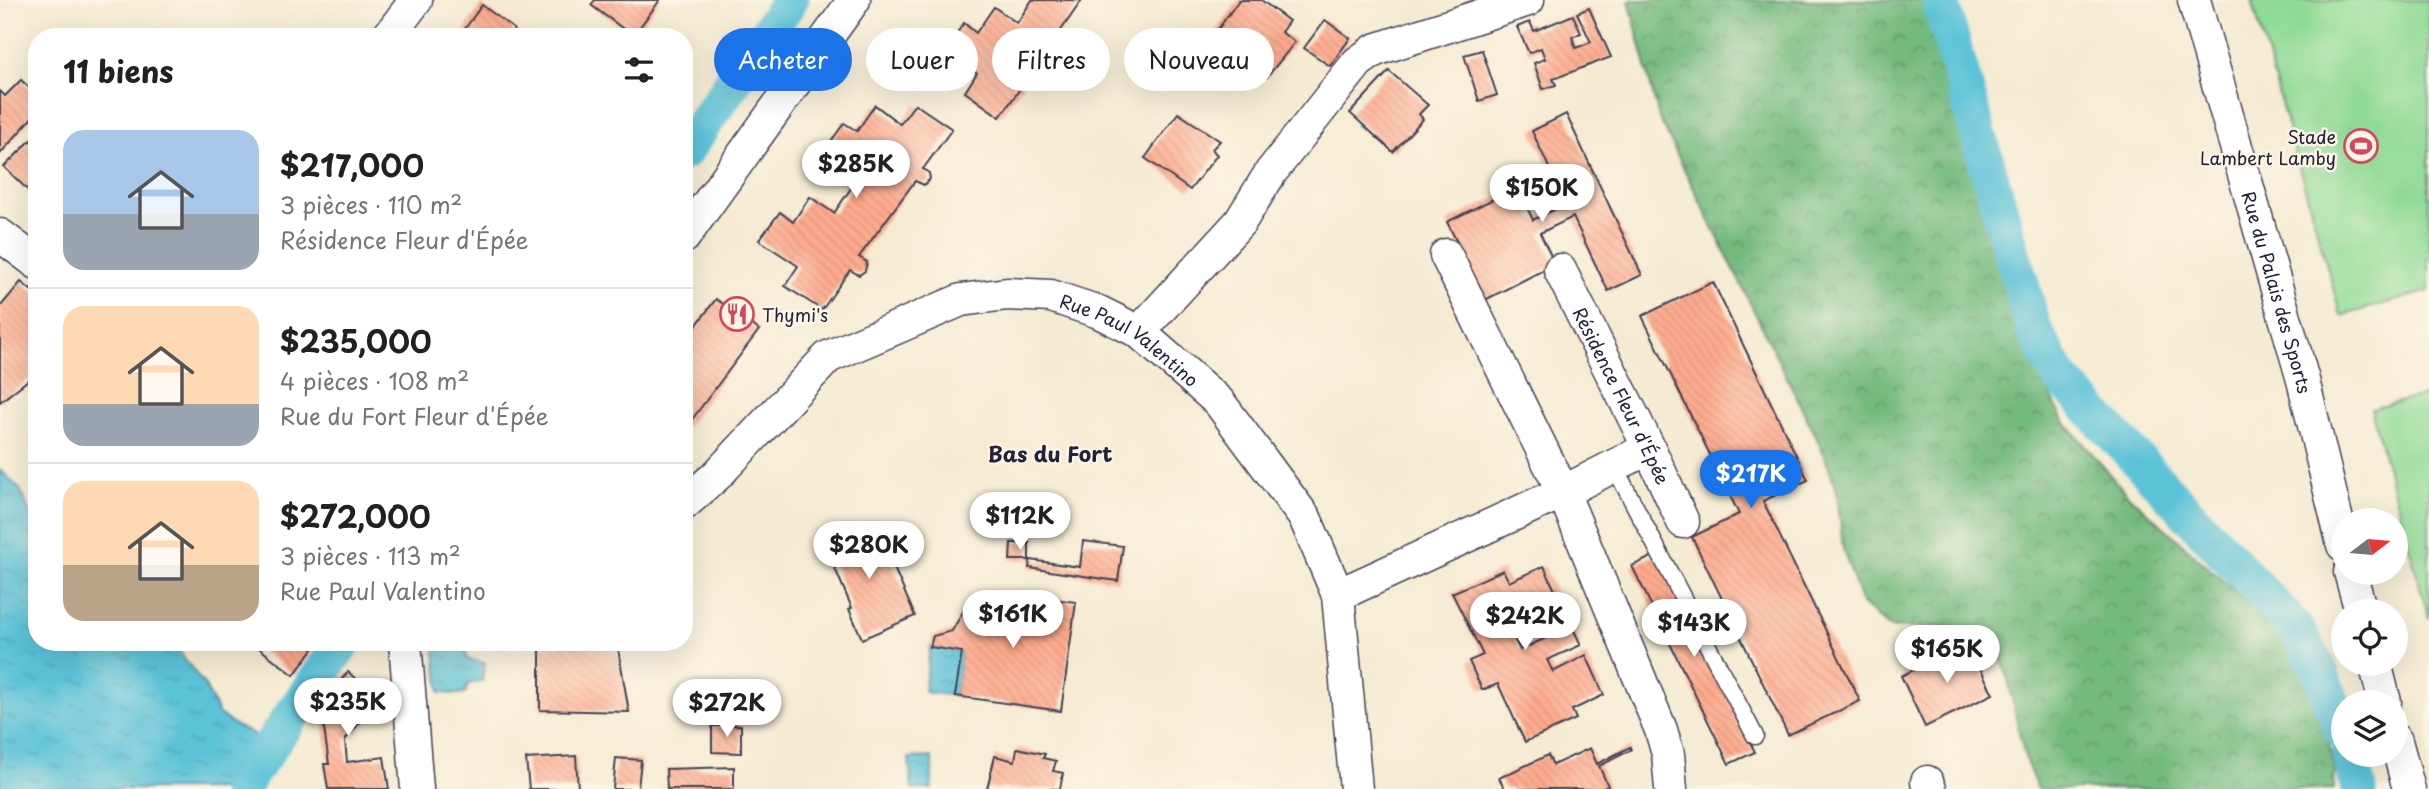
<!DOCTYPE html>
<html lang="fr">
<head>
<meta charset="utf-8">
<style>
  body { margin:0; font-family:"Playpen Sans",sans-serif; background:#f2f2f2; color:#202124; height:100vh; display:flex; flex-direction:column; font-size:26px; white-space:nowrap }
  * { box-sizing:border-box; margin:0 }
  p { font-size:23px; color:#757577 }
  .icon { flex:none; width:38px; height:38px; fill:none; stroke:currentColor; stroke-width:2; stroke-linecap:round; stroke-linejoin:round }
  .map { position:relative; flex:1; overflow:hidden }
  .panel { position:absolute; left:28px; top:28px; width:665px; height:623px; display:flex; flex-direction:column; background:#fff; border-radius:28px; box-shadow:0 7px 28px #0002 }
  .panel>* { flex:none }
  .banner { position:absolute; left:714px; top:28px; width:665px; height:63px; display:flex; gap:14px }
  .needle { width:46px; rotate:74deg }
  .buttons { position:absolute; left:2331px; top:508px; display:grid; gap:14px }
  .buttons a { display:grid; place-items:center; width:77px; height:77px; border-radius:50%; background:#fff; box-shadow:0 7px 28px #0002; font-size:35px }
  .price { position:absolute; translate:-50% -60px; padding:0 16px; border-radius:24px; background:#fff; color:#222; font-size:23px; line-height:46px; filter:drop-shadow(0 2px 4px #0008) }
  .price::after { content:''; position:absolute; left:50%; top:42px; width:21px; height:16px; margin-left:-10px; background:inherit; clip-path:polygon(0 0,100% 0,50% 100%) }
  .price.on { background:#1a73e8; color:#fff }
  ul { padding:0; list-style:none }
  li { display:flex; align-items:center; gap:21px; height:175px; padding:0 35px }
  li+li { border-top:2px solid #e0e0e0 }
  li span { display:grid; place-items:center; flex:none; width:196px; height:140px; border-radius:21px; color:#555 }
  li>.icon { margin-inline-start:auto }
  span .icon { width:84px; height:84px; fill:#fffc; stroke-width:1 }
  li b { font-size:30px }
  h2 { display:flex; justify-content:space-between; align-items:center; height:84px; padding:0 35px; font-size:30px }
  .chip { padding:0 24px; border-radius:32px; background:#fff; box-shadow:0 7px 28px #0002; font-size:24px; line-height:63px }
  .chip.on { background:#1a73e8; color:#fff }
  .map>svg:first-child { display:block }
  .forest { fill:url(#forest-crowns); stroke:#4a6e5d; stroke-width:2 }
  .garden { fill:#8fda96; stroke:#587e68; stroke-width:2 }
  .water { fill:url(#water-ripples); stroke:#3e728a; stroke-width:2 }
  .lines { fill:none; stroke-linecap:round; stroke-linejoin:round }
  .canal { stroke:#5bc2d8; stroke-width:37 }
  .building { fill:url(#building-back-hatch) }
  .service-casing { stroke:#424052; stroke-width:19 }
  .minor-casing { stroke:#424052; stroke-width:35 }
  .service { stroke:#fff; stroke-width:16 }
  .minor { stroke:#fff; stroke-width:32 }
  .labels { text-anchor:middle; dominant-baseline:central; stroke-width:5; stroke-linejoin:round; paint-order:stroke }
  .poi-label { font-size:18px; fill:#22223b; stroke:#fcf5e5; text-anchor:end }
  .street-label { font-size:18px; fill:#22223b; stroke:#fcf5e5 }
  .quarter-label { font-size:21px; font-weight:bold; fill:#22223b; stroke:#fcf5e5 }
</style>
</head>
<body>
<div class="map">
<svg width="2429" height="789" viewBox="0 0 2429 789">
  <defs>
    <pattern id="forest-crowns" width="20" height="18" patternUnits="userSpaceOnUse" patternTransform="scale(1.75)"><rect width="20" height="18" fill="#73ba7f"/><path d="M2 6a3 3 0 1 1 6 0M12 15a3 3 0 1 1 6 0" fill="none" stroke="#5e9769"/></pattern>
    <pattern id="water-ripples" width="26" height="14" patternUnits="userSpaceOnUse" patternTransform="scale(1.75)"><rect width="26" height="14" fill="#5bc2d8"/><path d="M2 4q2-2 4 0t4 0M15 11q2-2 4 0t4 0" fill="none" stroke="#4fa6ba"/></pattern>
    <pattern id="building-back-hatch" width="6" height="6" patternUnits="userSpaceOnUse" patternTransform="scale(1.75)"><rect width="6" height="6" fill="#feab8d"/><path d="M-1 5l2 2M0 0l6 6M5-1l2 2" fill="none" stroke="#d9937b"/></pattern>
  </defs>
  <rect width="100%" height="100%" fill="#fcf5e5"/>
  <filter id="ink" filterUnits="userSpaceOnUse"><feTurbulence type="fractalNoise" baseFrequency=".0143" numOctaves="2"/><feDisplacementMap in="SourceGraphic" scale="14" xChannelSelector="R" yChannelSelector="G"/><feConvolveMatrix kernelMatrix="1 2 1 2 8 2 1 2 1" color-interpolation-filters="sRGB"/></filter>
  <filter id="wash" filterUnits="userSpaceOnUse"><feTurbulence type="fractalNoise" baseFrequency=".00686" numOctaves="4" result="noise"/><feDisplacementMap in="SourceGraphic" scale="28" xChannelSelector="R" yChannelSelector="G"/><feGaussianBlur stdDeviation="1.57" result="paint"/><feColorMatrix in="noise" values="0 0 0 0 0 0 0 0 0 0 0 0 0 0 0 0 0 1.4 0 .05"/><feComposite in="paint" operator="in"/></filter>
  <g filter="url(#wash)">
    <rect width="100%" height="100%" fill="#f5ebd3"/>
    <path class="forest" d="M 1629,0 L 1936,0 L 2035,360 L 2061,417 L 2123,490 L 2286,638 L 2320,711 L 2335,769 L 2334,789 L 2038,789 C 2016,748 2017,701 2001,658 C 1998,650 1992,642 1988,635 L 1956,626 L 1890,628 L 1862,604 L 1843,549 L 1837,491 L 1822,449 L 1659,118 Z"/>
    <g class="garden">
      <polygon points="2252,0 2429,0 2429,291 2341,316"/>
      <polygon points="2429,394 2429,619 2371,409"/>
    </g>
    <g class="water">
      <polygon points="0,470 20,489 37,530 37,642 172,642 205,686 218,713 232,724 253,734 263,744 263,756 239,789 0,789"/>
      <polygon points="465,642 467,659 485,663 482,681 468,684 465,694 440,693 434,644"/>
      <polygon points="930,647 962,652 955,696 924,692"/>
      <polygon points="932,757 932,789 912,789 909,758"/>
    </g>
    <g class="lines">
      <g class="canal">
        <polyline points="1940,0 2034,330 2059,376 2296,629 2319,669 2343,732"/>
        <polyline points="684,152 790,0"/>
        <polyline points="2350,754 2359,789"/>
        <polyline points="240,789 343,642"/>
      </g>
    </g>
    <g id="blocks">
      <g class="building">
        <polygon points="595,0 660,0 633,36 591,5"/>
        <polygon points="1032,0 1082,0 1037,65 1048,74 1045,82 1029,76 1000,117 965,92 977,73 945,50 964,23 976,33 994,7 1017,23"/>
        <polygon points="1239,0 1261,0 1289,21 1281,32 1295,42 1267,77 1213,36"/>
        <polygon points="482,5 514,29 509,37 459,37"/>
        <polygon points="1589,8 1611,57 1553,79 1556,85 1543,89 1534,63 1545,59 1541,48 1529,53 1517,27 1530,22 1534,31 1573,15 1581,33 1572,37 1576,48 1591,42 1577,13"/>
        <polygon points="1325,20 1350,38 1330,66 1304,48"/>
        <polygon points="1482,50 1497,95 1479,101 1464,55"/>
        <polygon points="1389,71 1428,105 1419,114 1423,119 1393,152 1350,113"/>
        <polygon points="21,80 37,95 37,112 0,154 0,91 5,96"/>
        <polygon points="915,104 952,129 923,169 929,173 930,179 924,185 915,181 859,257 867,262 865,271 859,275 850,270 822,310 785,286 798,266 759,240 780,212 793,222 810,197 834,213 860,175 825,150 844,123 857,131 875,105 900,124"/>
        <polygon points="1178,113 1220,141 1212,149 1217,155 1190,190 1145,158"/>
        <polygon points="1566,114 1642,275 1608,291 1573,217 1540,233 1555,264 1485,300 1447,252 1459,246 1447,222 1517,187 1533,220 1566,204 1532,131"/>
        <polygon points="37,134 37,199 4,167"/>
        <polygon points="21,282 37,295 37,373 0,402 0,307"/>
        <polygon points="1713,282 1808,480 1763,501 1860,701 1788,735 1692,537 1739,514 1642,316"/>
        <polygon points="716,299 759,330 684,430 684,342"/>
        <polygon points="874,522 915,616 862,639 849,609 852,608 824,543"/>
        <polygon points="1083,541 1123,546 1118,581 1029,568 1030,560 1080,567"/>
        <polygon points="1011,543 1029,543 1029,560 1010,560"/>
        <polygon points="1658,554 1755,752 1729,764 1632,566"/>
        <polygon points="1544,566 1561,604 1528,619 1533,631 1515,640 1520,650 1572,626 1581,645 1547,660 1553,672 1586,655 1604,695 1572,710 1576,719 1525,742 1498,684 1482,690 1469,661 1483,655 1452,593 1503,570 1509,582"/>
        <polygon points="988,590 1076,602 1061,711 955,696 962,652 930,647 933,636 952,631 968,603 986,605"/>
        <polygon points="251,642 318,642 294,675"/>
        <polygon points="540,642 617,642 629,712 540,710"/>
        <polygon points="1968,644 1993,694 1925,727 1901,676"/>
        <polygon points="348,672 376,697 358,718 361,721 345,740 347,762 384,757 389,789 328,789 324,764 329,764 323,721 313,713"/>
        <polygon points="741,725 741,753 712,752 712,726"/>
        <polygon points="1630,747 1631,750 1599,766 1608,786 1601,789 1505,789 1499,778 1548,755 1553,765 1590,748 1597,764"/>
        <polygon points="1017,748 1045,754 1043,758 1056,761 1053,771 1063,773 1060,789 987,789 995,756 1015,761"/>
        <polygon points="576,756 578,789 529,789 526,759"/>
        <polygon points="616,758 641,760 638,789 613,789"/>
        <polygon points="734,767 734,789 667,789 666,769"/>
      </g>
    </g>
  </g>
  <g filter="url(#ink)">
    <use href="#blocks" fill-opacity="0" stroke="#424052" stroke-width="2"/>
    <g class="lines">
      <g class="service-casing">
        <polyline id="service" points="1614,466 1755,736"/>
      </g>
      <g class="minor-casing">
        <g id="minor">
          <path id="s1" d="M 2194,0 L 2303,380 L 2343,545"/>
          <polyline points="388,37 416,0"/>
          <polyline points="0,235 37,263"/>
          <polyline points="684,237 854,0"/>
          <polyline points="1446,255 1563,492 1661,730 1668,754 1671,789"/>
          <path id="s2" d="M 1560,270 L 1649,448 L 1683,522"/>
          <polyline points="1139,332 1240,222 1271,172 1358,62 1375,50 1528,0"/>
          <path id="s3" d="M 684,504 L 717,475 L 828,357 L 961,300 L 1007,294 L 1051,296 L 1099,312 L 1139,332 L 1219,402 L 1305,518 L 1338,595 L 1356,789"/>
          <polyline points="2350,572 2361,611"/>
          <polyline points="1338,595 1563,492 1649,448"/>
          <polyline points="405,642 417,789"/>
          <polyline points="2375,663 2385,702"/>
          <polyline points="2396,741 2409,789"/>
          <polyline points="1927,782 1930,789"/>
        </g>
      </g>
      <use href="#service" class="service"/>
      <use href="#minor" class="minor"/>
    </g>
  </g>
  <defs>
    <g id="stadium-ring" transform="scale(1.75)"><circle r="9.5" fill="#fcf5e5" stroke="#d1495b" stroke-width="1.5"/><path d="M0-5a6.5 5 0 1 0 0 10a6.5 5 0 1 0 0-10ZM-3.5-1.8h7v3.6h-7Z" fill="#d1495b"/></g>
    <g id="restaurant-ring" transform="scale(1.75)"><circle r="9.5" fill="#fcf5e5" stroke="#d1495b" stroke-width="1.5"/><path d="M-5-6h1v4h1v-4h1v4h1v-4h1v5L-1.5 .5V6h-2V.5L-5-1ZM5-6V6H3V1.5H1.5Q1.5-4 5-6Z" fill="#d1495b"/></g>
  </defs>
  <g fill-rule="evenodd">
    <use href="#stadium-ring" x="2361" y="146"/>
    <use href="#restaurant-ring" x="737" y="314"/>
  </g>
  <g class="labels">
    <g class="poi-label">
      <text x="2336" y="136">Stade<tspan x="2336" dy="21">Lambert Lamby</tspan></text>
      <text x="762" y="314" text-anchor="start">Thymi's</text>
    </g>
    <g class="street-label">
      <text stroke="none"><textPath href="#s1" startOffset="304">Rue du Palais des Sports</textPath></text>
      <text stroke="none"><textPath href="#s3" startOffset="532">Rue Paul Valentino</textPath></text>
      <text stroke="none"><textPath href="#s2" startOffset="140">Résidence Fleur d'Épée</textPath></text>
    </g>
    <g class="quarter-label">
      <text x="1050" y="453">Bas du Fort</text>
    </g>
  </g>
</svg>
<div class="buttons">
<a><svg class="needle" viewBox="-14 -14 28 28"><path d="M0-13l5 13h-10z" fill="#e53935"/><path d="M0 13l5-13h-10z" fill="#757577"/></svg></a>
<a><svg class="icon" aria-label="locate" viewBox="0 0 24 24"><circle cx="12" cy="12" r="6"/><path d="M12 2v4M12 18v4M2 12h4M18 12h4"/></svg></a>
<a><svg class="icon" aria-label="layers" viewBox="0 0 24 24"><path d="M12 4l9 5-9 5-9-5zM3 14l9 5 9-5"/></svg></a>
</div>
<b class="price" style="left:856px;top:200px">$285K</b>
<b class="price" style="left:1542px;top:224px">$150K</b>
<b class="price on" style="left:1751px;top:510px">$217K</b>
<b class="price" style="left:1020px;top:552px">$112K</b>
<b class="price" style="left:869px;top:581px">$280K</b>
<b class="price" style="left:1013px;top:650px">$161K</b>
<b class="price" style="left:1525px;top:652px">$242K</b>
<b class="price" style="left:1694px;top:659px">$143K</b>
<b class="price" style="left:1947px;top:685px">$165K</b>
<b class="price" style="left:348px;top:738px">$235K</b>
<b class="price" style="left:727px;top:739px">$272K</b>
<div class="banner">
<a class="chip on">Acheter</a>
<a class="chip">Louer</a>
<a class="chip">Filtres</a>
<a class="chip">Nouveau</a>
</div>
<section class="panel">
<h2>11 biens<svg class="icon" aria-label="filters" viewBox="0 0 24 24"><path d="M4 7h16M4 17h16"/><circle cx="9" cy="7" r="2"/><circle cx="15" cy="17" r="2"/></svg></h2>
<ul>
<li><span style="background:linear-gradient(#a9c7e8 60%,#9aa5b1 0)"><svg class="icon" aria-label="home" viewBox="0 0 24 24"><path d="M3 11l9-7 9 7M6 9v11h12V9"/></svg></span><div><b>$217,000</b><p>3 pièces · 110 m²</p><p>Résidence Fleur d'Épée</p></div></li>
<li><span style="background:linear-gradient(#ffd9b3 70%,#9aa5b1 0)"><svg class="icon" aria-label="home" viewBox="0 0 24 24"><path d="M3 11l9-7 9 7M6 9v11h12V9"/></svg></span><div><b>$235,000</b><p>4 pièces · 108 m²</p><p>Rue du Fort Fleur d'Épée</p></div></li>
<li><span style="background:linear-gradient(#ffd9b3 60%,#b9a48a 0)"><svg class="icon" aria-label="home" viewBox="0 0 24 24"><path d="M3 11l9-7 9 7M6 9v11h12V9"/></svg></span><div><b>$272,000</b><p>3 pièces · 113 m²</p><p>Rue Paul Valentino</p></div></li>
</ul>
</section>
</div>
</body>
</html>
